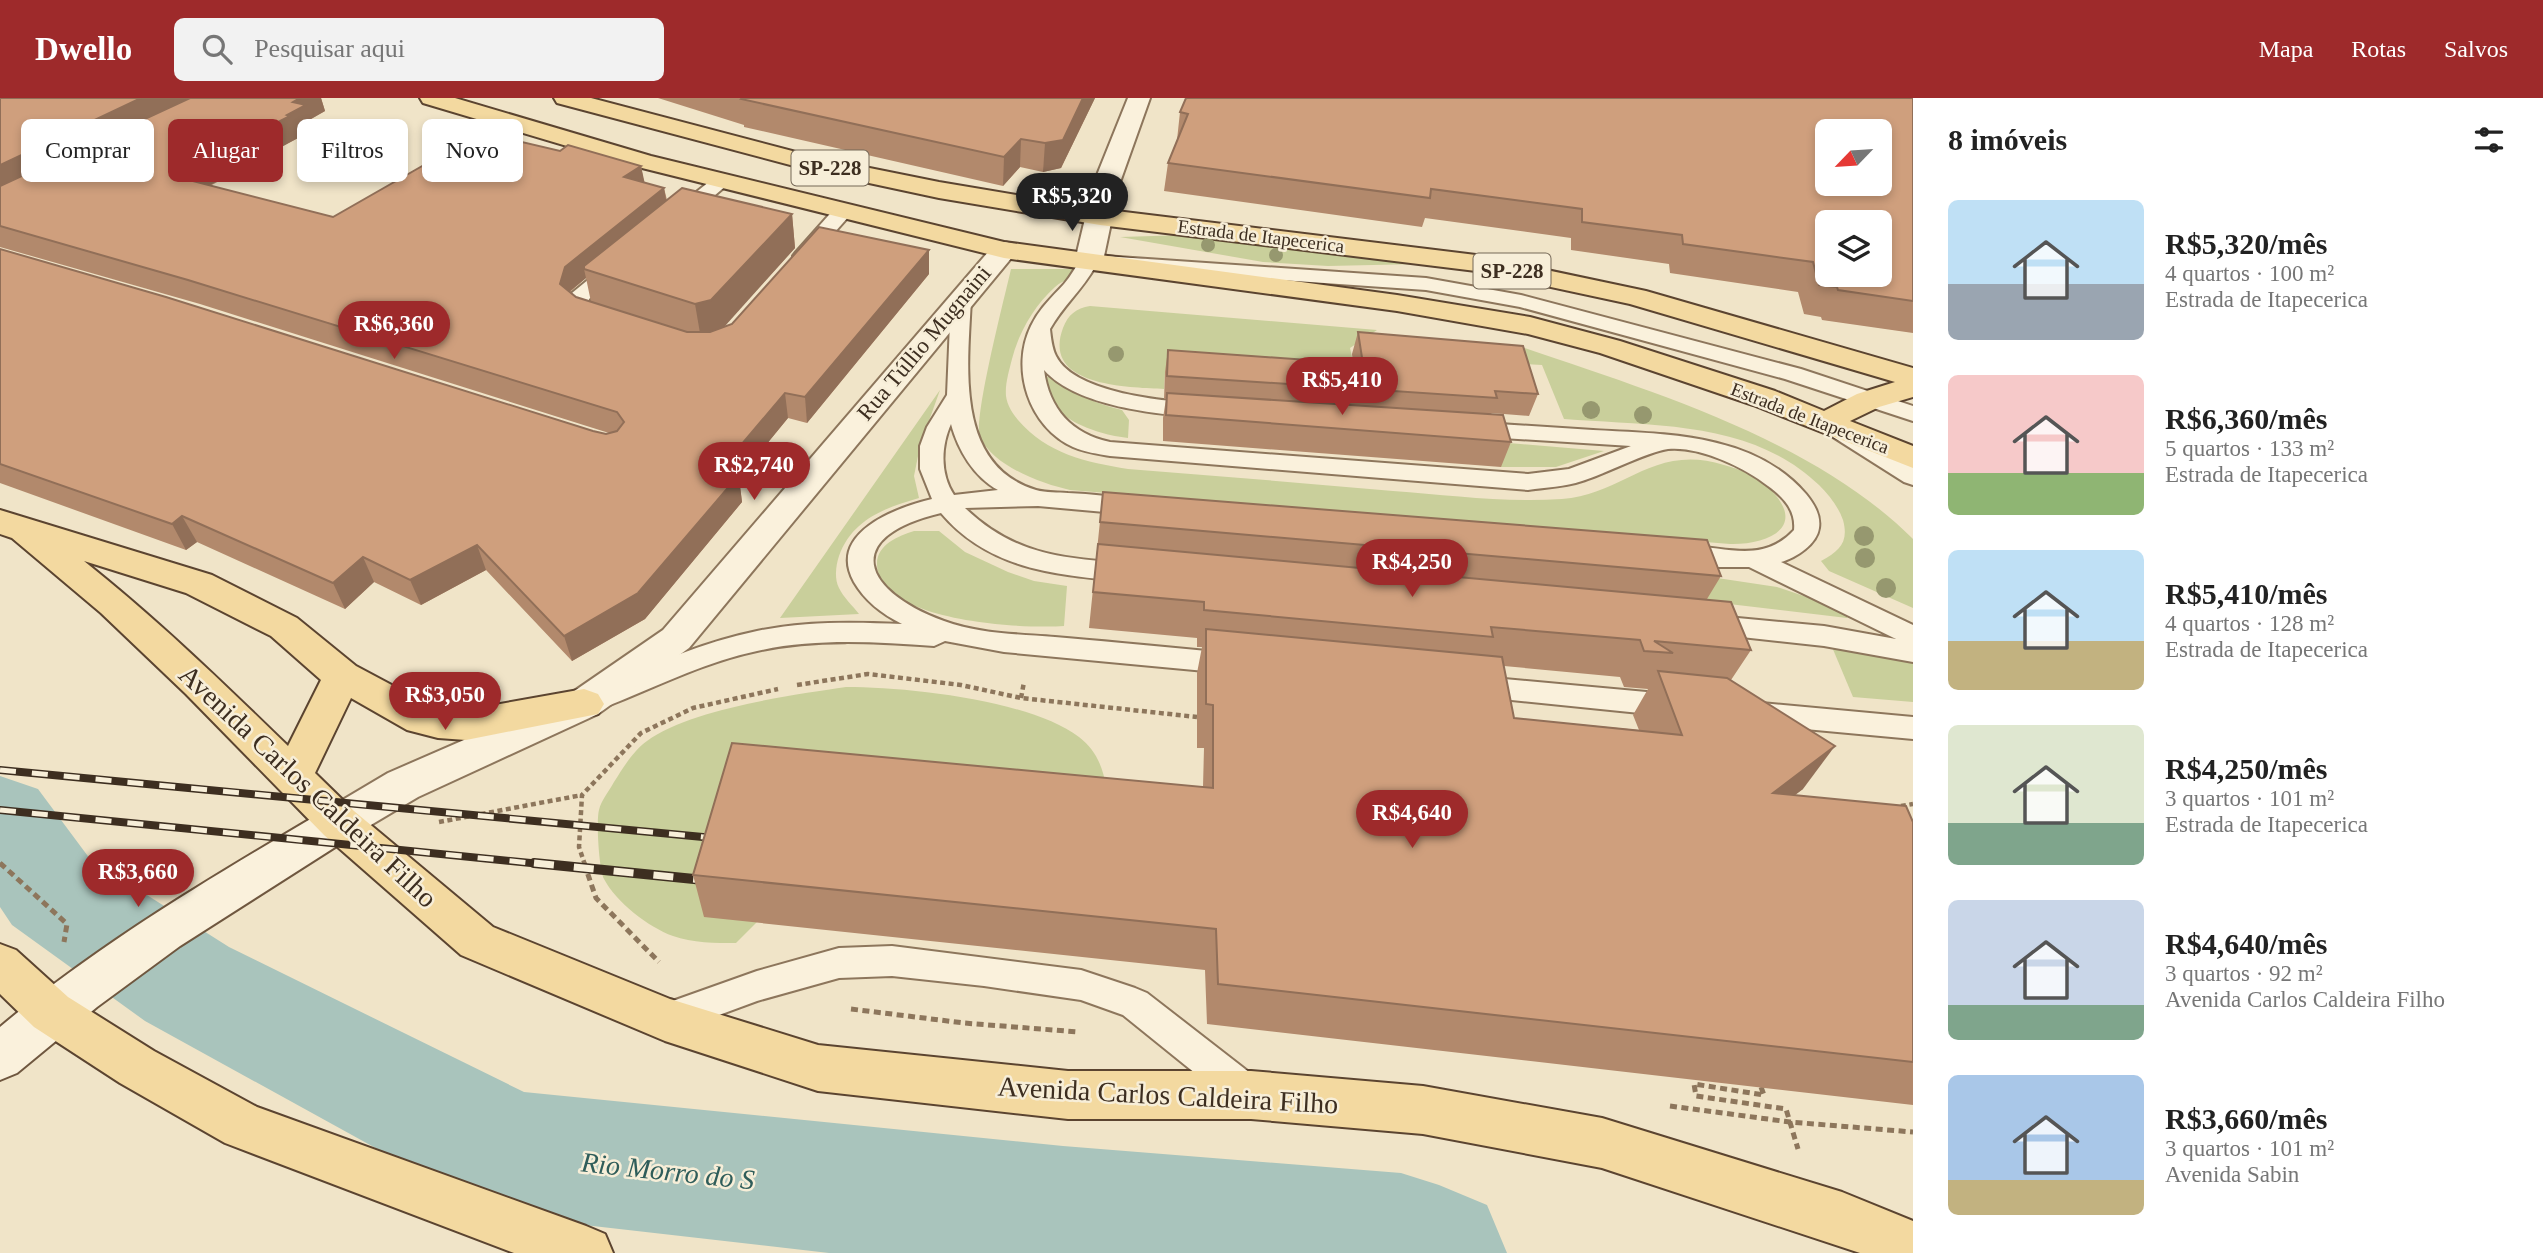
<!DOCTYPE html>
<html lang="pt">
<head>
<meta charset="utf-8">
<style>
  body { margin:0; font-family:Georgia,serif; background:#f2f2f2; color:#222; height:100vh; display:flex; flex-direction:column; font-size:26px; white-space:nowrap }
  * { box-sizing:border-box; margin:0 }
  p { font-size:23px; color:#767676 }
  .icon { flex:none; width:38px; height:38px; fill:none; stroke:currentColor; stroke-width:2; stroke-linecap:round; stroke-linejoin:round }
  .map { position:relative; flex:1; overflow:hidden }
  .sheet { display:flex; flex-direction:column; background:#fff; width:630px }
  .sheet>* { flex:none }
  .top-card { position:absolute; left:21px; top:21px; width:665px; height:63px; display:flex; gap:14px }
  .needle { width:46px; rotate:245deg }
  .controls { position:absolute; left:1815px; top:21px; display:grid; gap:14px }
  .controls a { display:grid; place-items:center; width:77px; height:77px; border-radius:10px; background:#fff; box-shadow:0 4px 10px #0003; font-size:35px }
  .price { position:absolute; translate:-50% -60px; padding:0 16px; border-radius:24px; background:#9e2a2b; color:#fff; font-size:23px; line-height:46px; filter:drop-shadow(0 2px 4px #0008) }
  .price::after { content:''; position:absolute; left:50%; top:42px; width:21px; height:16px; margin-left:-10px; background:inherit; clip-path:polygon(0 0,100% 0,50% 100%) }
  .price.active { background:#222; color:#fff }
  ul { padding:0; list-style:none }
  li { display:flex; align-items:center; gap:21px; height:175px; padding:0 35px }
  li span { display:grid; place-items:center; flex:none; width:196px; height:140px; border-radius:10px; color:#555 }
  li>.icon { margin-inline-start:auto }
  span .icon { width:84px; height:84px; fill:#fffc; stroke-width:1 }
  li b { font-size:30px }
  h2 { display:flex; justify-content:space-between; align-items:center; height:84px; padding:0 35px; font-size:30px }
  .chip { padding:0 24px; border-radius:10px; background:#fff; box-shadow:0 4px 10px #0003; font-size:24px; line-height:63px }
  .chip.active { background:#9e2a2b; color:#fff }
  header { display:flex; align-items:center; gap:42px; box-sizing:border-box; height:98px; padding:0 35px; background:#9e2a2b; color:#fff }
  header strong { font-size:33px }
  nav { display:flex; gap:38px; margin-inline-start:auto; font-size:24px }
  .search { width:490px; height:63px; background:#f2f2f2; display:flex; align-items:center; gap:18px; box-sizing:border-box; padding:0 24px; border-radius:10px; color:#767676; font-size:26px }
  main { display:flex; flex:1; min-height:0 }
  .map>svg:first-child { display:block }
  .green { fill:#c9cf9b }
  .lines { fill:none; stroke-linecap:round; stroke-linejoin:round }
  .river { fill:#a9c4bc; fill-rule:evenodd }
  .service-casing { stroke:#8d765c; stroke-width:4 }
  .tertiary-casing { stroke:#8d765c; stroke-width:4 }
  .secondary-casing { stroke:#6f573f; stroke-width:4 }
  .primary-casing { stroke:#5b4430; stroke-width:4 }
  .path-far1 { stroke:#8d765c; stroke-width:4.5; stroke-dasharray:5 3.5; stroke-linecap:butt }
  .path { stroke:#8d765c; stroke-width:5; stroke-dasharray:7 4.5; stroke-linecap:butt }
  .service { fill:#faf1dc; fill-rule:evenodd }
  .tertiary { fill:#faf1dc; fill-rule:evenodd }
  .secondary { fill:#faf1dc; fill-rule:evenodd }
  .primary { fill:#f3d9a0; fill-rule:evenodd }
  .rail-far1-casing { stroke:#3d2e20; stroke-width:8 }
  .rail-casing { stroke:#3d2e20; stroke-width:10 }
  .rail-far1 { stroke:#f7eed8; stroke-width:5; stroke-dasharray:16; stroke-linecap:butt }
  .rail { stroke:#f7eed8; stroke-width:7; stroke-dasharray:20; stroke-linecap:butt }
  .tree { fill:#96986f }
  .wall { fill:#b2896c; fill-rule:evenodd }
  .shaded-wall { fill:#916f58 }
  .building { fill:#cf9f7d; stroke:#916f58; stroke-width:2; fill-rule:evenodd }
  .labels { text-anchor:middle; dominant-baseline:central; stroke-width:5; stroke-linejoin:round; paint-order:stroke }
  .far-street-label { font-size:19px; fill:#3d2e20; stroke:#f7eed8 }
  .shield { fill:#f7eed8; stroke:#756857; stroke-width:2 }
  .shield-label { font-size:21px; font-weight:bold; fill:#3d2e20 }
  .street-label { font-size:23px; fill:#3d2e20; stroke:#f7eed8 }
  .near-street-label { font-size:28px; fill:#3d2e20; stroke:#f7eed8 }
  .near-water-label { font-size:28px; font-style:italic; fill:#2f5d5a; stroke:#f7eed8 }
</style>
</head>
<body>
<header>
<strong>Dwello</strong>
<div class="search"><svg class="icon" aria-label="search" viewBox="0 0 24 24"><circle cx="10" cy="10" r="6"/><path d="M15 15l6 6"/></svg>Pesquisar aqui</div>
<nav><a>Mapa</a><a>Rotas</a><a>Salvos</a></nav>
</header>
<main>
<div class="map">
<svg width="1913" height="1155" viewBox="0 0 1913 1155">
  <rect width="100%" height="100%" fill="#f0e4c8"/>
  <g class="green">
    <polygon points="1187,137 1211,138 1419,166 1328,168 1263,164 1120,139"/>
    <path d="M 1011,171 L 1094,171 C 1082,178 1064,180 1055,189 C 1034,208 1019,234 1012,261 C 1009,273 1005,286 1006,298 C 1007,307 1013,316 1018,322 C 1047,356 1086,364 1128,371 C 1216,378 1304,385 1393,393 C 1449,397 1506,405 1562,401 C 1624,397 1653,345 1724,367 C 1740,371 1758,379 1770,391 C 1809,430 1766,447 1730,446 L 1070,392 C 1042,386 993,368 980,339 C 973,321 1005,198 1011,171 Z"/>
    <path d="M 1090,208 L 1377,232 L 1350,250 L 1355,273 L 1165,274 L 1164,291 C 1129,289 1041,289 1063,230 C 1068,217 1076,210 1090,208 Z"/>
    <path d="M 1519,248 C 1650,293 1813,341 1913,441 L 1913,510 L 1829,473 L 1821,463 C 1840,453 1849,444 1843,422 C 1838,408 1829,397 1819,387 C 1752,322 1650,328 1564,321 L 1542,267 L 1477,263 Z"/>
    <path d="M 1045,279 L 1057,279 C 1076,297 1096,306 1122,312 L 1129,322 L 1128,340 C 1095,336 1044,320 1045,279 Z"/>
    <path d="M 940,292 L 920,348 L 914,378 L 919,400 C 884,410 852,422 839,458 C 836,467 834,480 839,490 C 843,499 853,508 859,516 L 780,520 Z"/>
    <polygon points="1497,344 1604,353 1556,369 1501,369"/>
    <path d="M 914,433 L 939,433 L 965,454 L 1008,474 L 1034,483 L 1067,488 L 1064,528 C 1023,531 879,524 877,467 C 876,447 898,438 914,433 Z"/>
    <polygon points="1684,475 1777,489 1848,513 1847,520 1695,502"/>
    <polygon points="1832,549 1913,561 1913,604 1853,599"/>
    <path d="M 846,589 C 908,589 1030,602 1079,639 C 1096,652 1103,669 1106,689 L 757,824 L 736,845 C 716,845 692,845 673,838 C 648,829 616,804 604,781 C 599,772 596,723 599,712 C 601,703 609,693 614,684 C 623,670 633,653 647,643 C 690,611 792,597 846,589 Z"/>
  </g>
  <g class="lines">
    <polygon class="river" points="0,678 38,691 90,761 229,849 524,994 1063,1048 1401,1075 1439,1087 1487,1107 1507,1155 829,1155 514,1119 468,1101 145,923 12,827 0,809"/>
    <g class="service-casing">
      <g id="service">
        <polygon points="721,78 727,79 730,83 727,87 683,124 669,124 667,120 669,116 715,79"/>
        <polygon points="843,107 852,113 850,117 810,162 796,162 793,158 796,154 836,109"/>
        <path d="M 1089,157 L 1426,180 L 1521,197 L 1801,271 L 1913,308 L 1913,323 L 1785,281 L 1520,209 L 1426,192 L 1095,169 C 1082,192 1063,208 1050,231 C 1051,240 1052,250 1056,258 C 1075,296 1166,303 1203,306 L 1211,308 L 1214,313 L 1211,318 L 1203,320 C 1157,316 1077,309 1044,272 C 1049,311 1072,336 1110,344 L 1528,376 L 1569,371 L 1631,348 L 1470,338 L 1462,336 L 1458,331 L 1462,326 L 1470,324 C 1511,327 1552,329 1593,332 C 1665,336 1754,335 1806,396 C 1814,406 1821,417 1819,430 C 1817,446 1796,460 1781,464 L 1913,527 L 1913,564 L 1824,548 L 1696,534 L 1693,527 L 1696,520 L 1706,517 L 1824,528 L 1896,541 L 1749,469 L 1715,469 L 1668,463 L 1664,457 L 1668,451 C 1711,439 1756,473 1794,432 C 1796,412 1783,399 1768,388 C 1744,369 1699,348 1668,351 C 1647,354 1605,376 1582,383 C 1565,389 1546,389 1528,392 L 1110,358 C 1098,356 1084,354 1073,349 C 1029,329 1010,271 1031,228 C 1039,211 1051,200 1064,186 C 1071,178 1076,168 1082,159 Z"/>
        <path d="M 618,161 L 625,163 L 628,167 L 625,171 L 589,201 L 589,207 L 610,217 L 613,221 L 610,225 C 598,229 576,220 568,210 L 572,195 L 611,163 Z"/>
        <path d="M 961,195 L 968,197 L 971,201 C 968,267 954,367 1036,392 C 1046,395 1058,394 1068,395 C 1092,396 1115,399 1138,401 L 1147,403 L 1150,409 L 1147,415 L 1138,417 L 1038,408 L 965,410 C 1016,459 1066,460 1132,466 L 1141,469 L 1145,475 L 1141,481 L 1132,484 C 1061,477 991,474 941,415 C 840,439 862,493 944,523 C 979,536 1019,536 1055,539 C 1116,544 1176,550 1237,556 L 1247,559 L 1251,566 L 1247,573 L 1237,576 L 1004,554 L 945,543 L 934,548 C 875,544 815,540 757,553 C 709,563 664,585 620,603 L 610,607 L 600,603 L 596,596 L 600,589 C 651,567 703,544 757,533 C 805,523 854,524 902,526 C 882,516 865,503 854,484 C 827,435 895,410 932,401 L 920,371 L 920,348 L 927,329 L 947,297 L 951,201 L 954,197 ZM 951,326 C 958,352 974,379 998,392 L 954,397 C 940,376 941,348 951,326 Z"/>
        <polygon points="1841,327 1849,329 1913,368 1913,387 1904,384 1833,339 1829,334 1833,329"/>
        <polygon points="1472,578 1679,597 1689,600 1693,608 1689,616 1679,619 1472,598 1462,595 1458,588 1462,581"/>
        <polygon points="1751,604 1913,619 1913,641 1751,626 1741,623 1737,615 1741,607"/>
        <polygon points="892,848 1081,872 1135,890 1147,895 1263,985 1268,997 1263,1009 1250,1014 1237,1009 1123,917 1081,902 984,888 892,878 839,880 757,903 665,937 653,932 648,921 653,910 757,873 839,850"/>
      </g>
    </g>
    <g class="tertiary-casing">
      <g id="tertiary">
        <polygon points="1128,0 1150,0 1119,87 1103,163 1099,169 1089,171 1079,169 1075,163 1093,87"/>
        <polygon points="1004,144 1013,146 1017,152 1013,158 689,550 598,616 418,699 354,737 339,742 324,737 318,725 324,713 388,675 570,596 663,532 995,146"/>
      </g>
    </g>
    <g class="secondary-casing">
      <path id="secondary" d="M 339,708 L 354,713 L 360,725 L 354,737 L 180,848 L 97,909 L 17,975 L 0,982 L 0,929 C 100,845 212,779 324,713 Z"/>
    </g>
    <g class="primary-casing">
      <g id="primary">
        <polygon points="420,0 455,0 651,58 1004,144 1397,197 1530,219 1620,243 1775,293 1824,313 1857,296 1895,284 1630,206 1476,173 1100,127 939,100 813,73 557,5 554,0 591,0 815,59 939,84 1100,111 1476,157 1646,193 1913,270 1913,299 1879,309 1850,323 1913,348 1913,370 1753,307 1600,255 1528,236 1397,213 1004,160 634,68 423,5"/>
        <path d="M 0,412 L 212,477 L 297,520 L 356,568 L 431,608 L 466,612 L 584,591 L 598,596 L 604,606 L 598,616 L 466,642 L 438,640 L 407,632 L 351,600 L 315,675 L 354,713 L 493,829 L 670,901 L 818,947 L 1068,973 L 1251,973 L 1423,988 L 1602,1020 L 1842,1094 L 1913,1123 L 1913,1155 L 1860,1155 L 1602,1070 L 1423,1036 L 1251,1021 L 1068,1021 L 818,993 L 665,943 L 461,857 L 324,737 L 186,596 L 101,515 L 12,440 L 0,436 ZM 84,463 L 186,495 L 271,538 L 321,582 L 288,648 C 222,584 156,520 84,463 Z"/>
        <polygon points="0,846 16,852 68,899 154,953 257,1009 586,1128 605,1136 613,1155 514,1155 225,1045 120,985 34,929 0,896"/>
      </g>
    </g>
    <g class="path-far1">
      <polyline points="797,587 868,576 961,587 1021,600 1197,619"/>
      <polyline points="1021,600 1024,584"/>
      <polyline points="1901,708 1913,706"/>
      <polyline points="439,724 582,697"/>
      <polyline points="0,765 2,767"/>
      <polyline points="585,767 579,749 582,697 641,635 693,610 778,591"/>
    </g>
    <g class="path">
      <polyline points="0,765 67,826 64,844"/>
      <polyline points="584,765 596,800 659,864"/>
      <polyline points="851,911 964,925 1079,934"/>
      <polyline points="1761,989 1764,997 1694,986 1696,998 1786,1011 1798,1051"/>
      <polyline points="1670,1008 1790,1024 1913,1034"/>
    </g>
    <use href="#service" class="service"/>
    <use href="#tertiary" class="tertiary"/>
    <use href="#secondary" class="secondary"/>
    <use href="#primary" class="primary"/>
    <g class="rail-far1-casing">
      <g id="rail-far1">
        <polyline points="0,672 724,741"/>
        <polyline points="0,712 551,767"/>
      </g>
    </g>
    <g class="rail-casing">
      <polyline id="rail" points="534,765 714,783"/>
    </g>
    <use href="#rail-far1" class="rail-far1"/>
    <use href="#rail" class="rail"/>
  </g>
  <g class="tree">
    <circle cx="1208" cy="147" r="7"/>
    <circle cx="1276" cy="157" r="7"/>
    <circle cx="1116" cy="256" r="8"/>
    <circle cx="1591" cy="312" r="9"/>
    <circle cx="1643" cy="317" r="9"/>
    <circle cx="1864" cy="438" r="10"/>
    <circle cx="1865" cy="460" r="10"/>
    <circle cx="1886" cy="490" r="10"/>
  </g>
  <g class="wall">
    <path d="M 0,0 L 321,0 L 325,13 L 311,21 L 314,29 L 297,38 L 298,40 L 210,88 L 333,119 L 444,72 L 560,53 L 641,68 L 644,85 L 664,90 L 667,102 L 792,116 L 795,150 L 723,229 L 929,176 L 807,325 L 788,320 L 739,380 L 742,404 L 645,521 L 572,563 L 486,472 L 421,507 L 374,484 L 345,511 L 197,444 L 186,452 L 0,385 L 0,151 L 593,333 L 606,336 L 609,335 L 200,206 L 0,149 ZM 45,52 L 50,52 L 67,57 L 52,64 ZM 586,180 L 591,204 L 576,199 L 570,194 Z"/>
    <polygon points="658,0 1095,0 1061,70 1043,74 1020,69 1003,88 744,29 744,27"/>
    <polygon points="1913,0 1913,235 1822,222 1821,219 1804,216 1798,194 1670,175 1669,166 1571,152 1571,140 1425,120 1422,129 1164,93 1168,65 1177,42 1180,14"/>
    <polygon points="1358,234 1538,296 1529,318 1491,315 1511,344 1501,369 1163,343 1163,320 1166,301 1164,301 1165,274 1168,252 1353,265 1352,256"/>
    <path d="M 1103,394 L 1721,478 L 1707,501 L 1751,552 L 1731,582 L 1803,691 L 1794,697 L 1913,724 L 1913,1007 L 1207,926 L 1205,872 L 704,819 L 693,777 L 1203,689 L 1204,650 L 1197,650 L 1197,575 L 1202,549 L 1197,549 L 1197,540 L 1089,530 ZM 1504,568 L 1620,579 L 1624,589 L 1648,591 L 1633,617 L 1639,632 L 1514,620 Z"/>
  </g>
  <g class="shaded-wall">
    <polygon points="141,0 197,0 75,60 63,37"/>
    <polygon points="300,0 321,0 325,13 311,21 314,29 297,38 298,40 184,101 173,78 287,17 293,4"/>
    <polygon points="1083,0 1095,0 1061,70 1043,74 1045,45"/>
    <polygon points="38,29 50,52 45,52 55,69 0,96 0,67 31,30"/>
    <polygon points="1021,41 1020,69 1003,88 1004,59"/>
    <polygon points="641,68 646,91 624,79"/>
    <polygon points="664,90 668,113 584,171 586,180 570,193 566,211 560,186 565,169"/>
    <polygon points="792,116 795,150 717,237 701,241 695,206"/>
    <polygon points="929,152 929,176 807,325 805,299"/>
    <polygon points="785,295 788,320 739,380 742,404 645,521 572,563 564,538 719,373"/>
    <polygon points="182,418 197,444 186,452 172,426"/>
    <polygon points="477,447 486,472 421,507 410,482"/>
    <polygon points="363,459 374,484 345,511 333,485"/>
    <polygon points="1835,648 1803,691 1742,738 1773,695"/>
  </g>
  <g class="building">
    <polygon points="0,0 141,0 63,37 38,29 31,30 26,38 30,43 43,47 0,67"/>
    <polygon points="190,0 300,0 293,4 306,7 287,17 290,18 173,78 333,119 424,67 444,72 496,38 560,53 568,47 641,68 624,79 664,90 565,169 560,186 576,199 687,234 710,234 732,226 819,129 929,152 805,299 785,295 719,373 738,378 638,495 564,538 477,447 410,482 363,459 333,485 182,418 172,426 0,366 0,151 166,199 593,333 606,336 617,333 624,324 617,314 188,182 0,128 0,88"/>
    <polygon points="742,0 1083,0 1063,42 1045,45 1021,41 1004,59 741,1"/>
    <path d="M 1186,0 L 1913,0 L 1913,203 L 1838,192 L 1837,189 L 1819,187 L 1813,164 L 1683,146 L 1682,137 L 1582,124 L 1582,111 L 1431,91 L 1430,100 L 1168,65 L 1188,16 L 1180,14 ZM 1827,33 L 1880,33 L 1880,86 L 1827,86 ZM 1827,124 L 1880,124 L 1880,177 L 1827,177 Z"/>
    <polygon points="682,90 792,116 711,202 695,206 584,171 584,168"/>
    <polygon points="1358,234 1523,248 1538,296 1495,293 1497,300 1167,278 1168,252 1363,266"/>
    <polygon points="1167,295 1503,317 1511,344 1166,317"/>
    <polygon points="1103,394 1707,442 1721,478 1100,424"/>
    <polygon points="1098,446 1731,504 1751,552 1654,543 1673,555 1644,553 1640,542 1491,529 1493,539 1204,512 1204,504 1093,494"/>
    <polygon points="1206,531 1502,559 1514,620 1682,637 1658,573 1727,580 1835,648 1773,695 1906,708 1913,724 1913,964 1218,886 1216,831 693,777 732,645 1213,690 1213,607 1206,606"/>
  </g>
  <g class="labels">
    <g class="far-street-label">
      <text transform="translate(1261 138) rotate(7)">Estrada de Itapecerica</text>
      <text transform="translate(1810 320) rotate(21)">Estrada de Itapecerica</text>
    </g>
    <g class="shield">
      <rect x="791.5" y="52.5" width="77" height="35" rx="5"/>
      <rect x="1473.5" y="155.5" width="77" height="35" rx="5"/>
    </g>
    <g class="shield-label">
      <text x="830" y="70">SP-228</text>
      <text x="1512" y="173">SP-228</text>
    </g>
    <g class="street-label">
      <text transform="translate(924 245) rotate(-50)">Rua Túllio Mugnaini</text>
    </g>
    <g class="near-street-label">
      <text transform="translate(308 688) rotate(43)">Avenida Carlos Caldeira Filho</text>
      <text transform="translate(1168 997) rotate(3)">Avenida Carlos Caldeira Filho</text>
    </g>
    <g class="near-water-label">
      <text transform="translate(668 1073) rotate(6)">Rio Morro do S</text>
    </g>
  </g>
</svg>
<div class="controls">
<a><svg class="needle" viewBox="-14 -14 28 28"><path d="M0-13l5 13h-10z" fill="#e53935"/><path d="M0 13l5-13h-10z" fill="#767676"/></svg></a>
<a><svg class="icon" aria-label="layers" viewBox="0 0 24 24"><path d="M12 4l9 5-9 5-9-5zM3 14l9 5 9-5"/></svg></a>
</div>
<b class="price active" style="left:1072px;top:135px">R$5,320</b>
<b class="price" style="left:394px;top:263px">R$6,360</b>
<b class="price" style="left:1342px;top:319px">R$5,410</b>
<b class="price" style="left:754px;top:404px">R$2,740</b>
<b class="price" style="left:1412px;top:501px">R$4,250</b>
<b class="price" style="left:445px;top:634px">R$3,050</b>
<b class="price" style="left:1412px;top:752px">R$4,640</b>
<b class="price" style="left:138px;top:811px">R$3,660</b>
<div class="top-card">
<a class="chip">Comprar</a>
<a class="chip active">Alugar</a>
<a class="chip">Filtros</a>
<a class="chip">Novo</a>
</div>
</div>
<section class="sheet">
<h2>8 imóveis<svg class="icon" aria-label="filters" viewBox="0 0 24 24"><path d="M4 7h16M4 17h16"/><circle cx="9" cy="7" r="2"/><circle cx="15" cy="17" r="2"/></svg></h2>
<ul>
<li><span style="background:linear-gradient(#bfe0f5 60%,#9aa5b1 0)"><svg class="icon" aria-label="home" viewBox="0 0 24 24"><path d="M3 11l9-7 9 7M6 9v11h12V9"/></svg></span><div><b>R$5,320/mês</b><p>4 quartos · 100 m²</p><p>Estrada de Itapecerica</p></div></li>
<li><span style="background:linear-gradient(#f6c9c9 70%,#8fb573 0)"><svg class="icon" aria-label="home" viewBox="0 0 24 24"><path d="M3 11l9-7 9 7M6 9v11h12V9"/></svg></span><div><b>R$6,360/mês</b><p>5 quartos · 133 m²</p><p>Estrada de Itapecerica</p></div></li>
<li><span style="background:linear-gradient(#bfe0f5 65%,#c2b280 0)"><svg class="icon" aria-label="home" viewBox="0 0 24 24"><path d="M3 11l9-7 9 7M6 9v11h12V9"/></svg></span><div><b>R$5,410/mês</b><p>4 quartos · 128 m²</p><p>Estrada de Itapecerica</p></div></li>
<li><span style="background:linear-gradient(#dfe7d0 70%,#7fa58c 0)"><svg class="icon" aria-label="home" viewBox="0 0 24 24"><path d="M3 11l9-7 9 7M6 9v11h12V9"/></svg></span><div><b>R$4,250/mês</b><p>3 quartos · 101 m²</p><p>Estrada de Itapecerica</p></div></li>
<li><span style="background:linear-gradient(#c9d6e8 75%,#7fa58c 0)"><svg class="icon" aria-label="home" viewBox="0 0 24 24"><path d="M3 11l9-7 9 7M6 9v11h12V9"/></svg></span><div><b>R$4,640/mês</b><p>3 quartos · 92 m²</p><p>Avenida Carlos Caldeira Filho</p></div></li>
<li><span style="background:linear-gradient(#a9c7e8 75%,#c2b280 0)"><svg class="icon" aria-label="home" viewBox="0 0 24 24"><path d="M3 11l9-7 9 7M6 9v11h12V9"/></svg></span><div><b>R$3,660/mês</b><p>3 quartos · 101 m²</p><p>Avenida Sabin</p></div></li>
</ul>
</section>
</main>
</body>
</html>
